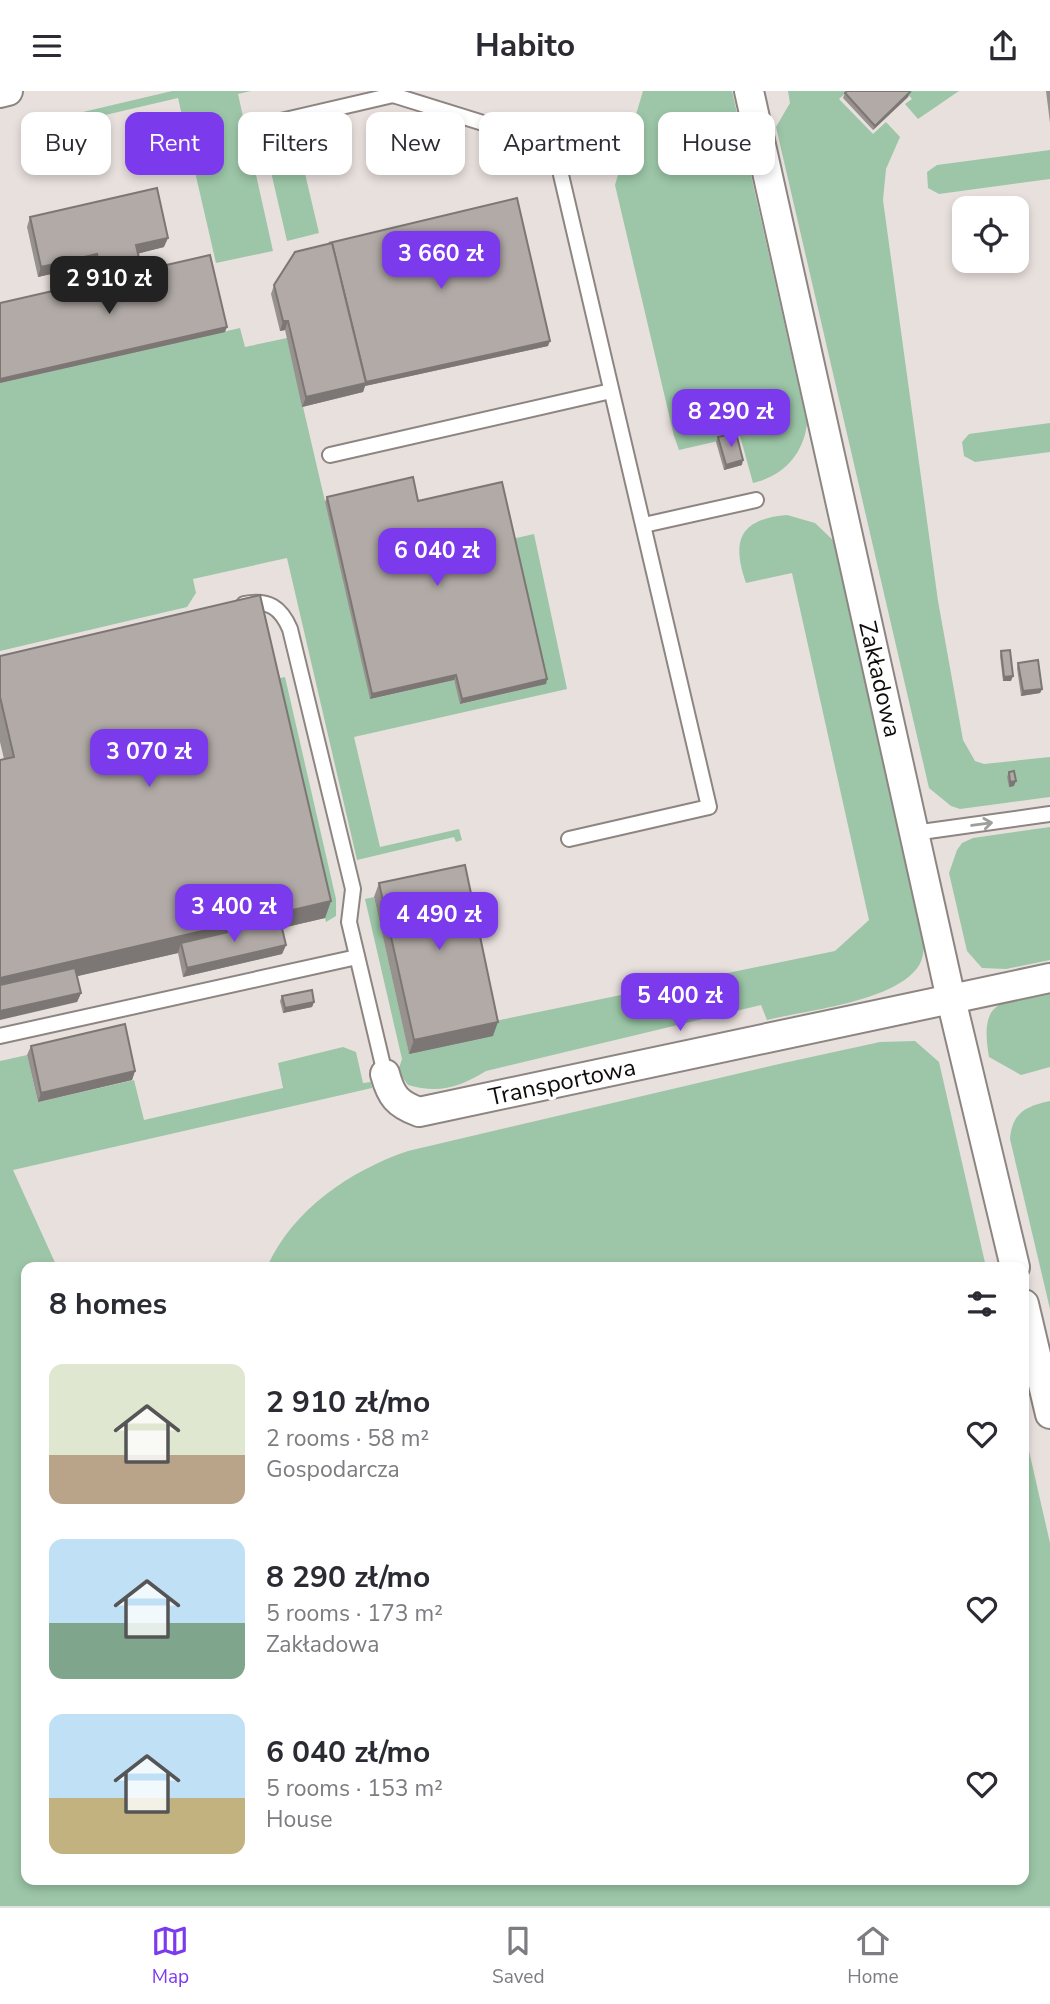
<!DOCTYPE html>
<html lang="en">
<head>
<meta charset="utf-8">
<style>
  body { margin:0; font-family:"Nunito Sans",sans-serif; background:#f7f7f7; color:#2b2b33; height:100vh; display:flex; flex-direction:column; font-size:26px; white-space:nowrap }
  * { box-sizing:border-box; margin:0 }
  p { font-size:23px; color:#7c7c81 }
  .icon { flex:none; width:38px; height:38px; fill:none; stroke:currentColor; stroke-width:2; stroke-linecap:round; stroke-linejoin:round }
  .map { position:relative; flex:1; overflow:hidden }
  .details { position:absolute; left:21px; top:1171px; width:1008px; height:623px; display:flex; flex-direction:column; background:#fff; border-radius:14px; box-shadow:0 4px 10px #0003 }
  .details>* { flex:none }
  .hud { position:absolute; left:21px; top:21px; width:1008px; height:63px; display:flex; gap:14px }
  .controls { position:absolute; left:952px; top:105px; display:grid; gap:14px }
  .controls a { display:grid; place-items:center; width:77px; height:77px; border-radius:14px; background:#fff; box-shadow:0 4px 10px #0003; font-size:35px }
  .price { position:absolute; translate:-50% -60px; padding:0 16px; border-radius:14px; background:#7c3aed; color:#fff; font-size:23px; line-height:46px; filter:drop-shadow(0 2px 4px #0008) }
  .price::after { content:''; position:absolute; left:50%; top:42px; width:21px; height:16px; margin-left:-10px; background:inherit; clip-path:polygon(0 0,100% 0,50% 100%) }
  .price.on { background:#222; color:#fff }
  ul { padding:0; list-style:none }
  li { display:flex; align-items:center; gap:21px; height:175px; padding:0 28px }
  li span { display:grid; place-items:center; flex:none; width:196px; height:140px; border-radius:14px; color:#555 }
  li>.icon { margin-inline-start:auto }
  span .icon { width:84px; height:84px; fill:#fffc; stroke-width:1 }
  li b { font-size:30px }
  h2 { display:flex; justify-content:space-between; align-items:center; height:84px; padding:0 28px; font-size:30px }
  .chip { padding:0 24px; border-radius:14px; background:#fff; box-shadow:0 4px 10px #0003; font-size:24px; line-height:63px }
  .chip.on { background:#7c3aed; color:#fff }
  header { display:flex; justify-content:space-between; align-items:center; height:91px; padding:0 28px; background:#fff; font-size:32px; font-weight:700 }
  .menu { display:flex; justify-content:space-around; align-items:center; height:98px; border-top:2px solid #e1e1e2; background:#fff; font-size:19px; color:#7c7c81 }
  .menu a { display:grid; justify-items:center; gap:4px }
  .menu .on { color:#7c3aed }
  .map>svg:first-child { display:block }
  .green { fill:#9cc6a7 }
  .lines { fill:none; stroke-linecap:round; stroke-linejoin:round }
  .lane-casing { stroke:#8c8582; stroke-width:18 }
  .street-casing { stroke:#8c8582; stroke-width:32 }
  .lane { stroke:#fff; stroke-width:14 }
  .street { stroke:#fff; stroke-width:28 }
  .wall { fill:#98928f }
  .shaded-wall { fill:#7c7774 }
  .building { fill:#b1aaa6; stroke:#7c7774; stroke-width:2 }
  .oneway { stroke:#9f9e9e }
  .labels { text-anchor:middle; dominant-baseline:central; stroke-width:7; stroke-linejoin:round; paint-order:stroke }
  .street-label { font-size:24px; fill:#0f0d0c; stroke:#fff }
</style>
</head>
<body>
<header><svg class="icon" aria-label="menu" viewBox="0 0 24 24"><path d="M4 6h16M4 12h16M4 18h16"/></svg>Habito<svg class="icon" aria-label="share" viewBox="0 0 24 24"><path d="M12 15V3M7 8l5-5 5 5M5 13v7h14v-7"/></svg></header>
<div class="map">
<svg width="1050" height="1815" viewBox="0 0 1050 1815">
  <rect width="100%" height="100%" fill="#e8e0dd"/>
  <g class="green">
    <polygon points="172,0 251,0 238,3 273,160 216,172 178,7 24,43 32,33"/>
    <path d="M 643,0 L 732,0 L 807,333 C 803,364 783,385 753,392 L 740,345 L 679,359 L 674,345 L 615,94 Z"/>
    <polygon points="788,0 848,0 839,8 873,43 886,31 900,46 886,78 883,109 938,510 963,649 975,670 984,673 1050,666 1050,706 960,718 951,715 929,697 776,36 790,12"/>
    <polygon points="905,0 959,0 918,28 905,13 912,8"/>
    <polygon points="1050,59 1050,88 939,103 928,97 927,81 937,74"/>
    <polygon points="303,74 319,142 287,150 271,81"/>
    <polygon points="240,237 245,256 287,247 371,608 454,589 461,613 545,593 512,448 534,443 567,598 354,646 380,756 459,738 462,749 456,751 454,746 357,769 287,467 193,488 196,502 187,516 0,560 0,292"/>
    <polygon points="1050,332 1050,361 975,371 964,365 962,351 969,343"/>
    <path d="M 787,424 L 815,432 L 836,452 L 925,845 C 924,855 924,868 918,876 C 893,911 807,919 767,929 L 761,914 L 486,980 C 460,996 439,1003 408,994 L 398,980 L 402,968 L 365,808 L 374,806 L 409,962 L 490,931 L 835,860 L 869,829 L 792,482 L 746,492 C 731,449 740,428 787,424 Z"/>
    <polygon points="285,586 336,808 336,825 326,831 270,589"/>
    <polygon points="1050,736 1050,869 1006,878 982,877 967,860 949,782 957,759 962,752 973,747"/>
    <path d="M 1050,900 L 1050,976 L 1021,984 L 989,966 C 979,908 1000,911 1050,900 Z"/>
    <path d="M 915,950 L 939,971 L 986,1176 L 267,1176 C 292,1119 351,1079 408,1060 L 779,973 L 880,951 Z"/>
    <polygon points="343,956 356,961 363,992 371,991 372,997 13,1079 57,1176 26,1176 26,1788 1024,1788 1024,1338 1050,1452 1050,1815 0,1815 0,970 27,964 38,1011 134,989 144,1029 283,997 278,972"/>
    <path d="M 1050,1010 L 1050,1218 L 1010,1048 C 1012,1021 1027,1015 1050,1010 Z"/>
  </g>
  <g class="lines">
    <g class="lane-casing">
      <g id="lane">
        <polyline points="393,4 554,54 709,716 569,748"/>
        <polyline points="251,37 393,4 392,0"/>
        <polyline points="330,364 611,300"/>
        <polyline points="644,434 756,409"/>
        <path d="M 244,513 C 269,508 281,517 290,538 L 353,798 L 349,831 L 385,983"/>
        <polyline points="914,742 1050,723"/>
        <polyline points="0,945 357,866"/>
      </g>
    </g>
    <g class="street-casing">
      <g id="street">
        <polyline points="749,0 951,908 1015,1176"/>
        <polyline points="0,2 8,0"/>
        <path d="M 385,983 C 391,1005 397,1013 419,1021 L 1050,887"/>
        <polyline points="1024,1213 1050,1323"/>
      </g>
    </g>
    <use href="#lane" class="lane"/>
    <use href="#street" class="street"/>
  </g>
  <g class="wall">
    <polygon points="1046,0 1050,0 1050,32"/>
    <polygon points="910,1 908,6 873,39 843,7 845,2"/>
    <polygon points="30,126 164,156 138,162 141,176 140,180 225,241 0,292 0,212 98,189 94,173 38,186 27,136"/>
    <polygon points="274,194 548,255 365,295 363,301 302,316 285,239 280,240 271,203"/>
    <polygon points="718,346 742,374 724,379 716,351"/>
    <polygon points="327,406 418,410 547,588 546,593 460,613 454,589 370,608 325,411"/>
    <polygon points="1001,560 1011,590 1003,590 1000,565"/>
    <polygon points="0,565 331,810 325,827 282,837 286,854 282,863 183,886 178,862 77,885 81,902 77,911 4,668 0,651"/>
    <polygon points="1018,572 1042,598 1040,602 1021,605 1017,577"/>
    <polygon points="1009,681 1014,695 1009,696 1007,686"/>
    <polygon points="379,792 493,945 409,963 374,806"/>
    <polygon points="282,905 314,911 312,916 283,922 280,910"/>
    <polygon points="31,955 135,980 132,989 38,1011 27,964"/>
  </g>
  <g class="shaded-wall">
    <polygon points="910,1 908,6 873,39 875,35"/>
    <polygon points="168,147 164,156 133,164 136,154"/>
    <polygon points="97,163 94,173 38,186 41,176"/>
    <polygon points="141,176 138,185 99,194 102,185"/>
    <polygon points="283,230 288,230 285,239 280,240"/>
    <polygon points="227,236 225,241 0,292 0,288"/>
    <polygon points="550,250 548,255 365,295 363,301 302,316 306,306 363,291"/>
    <polygon points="743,369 742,374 724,379 726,374"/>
    <polygon points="456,584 454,589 370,608 372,603"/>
    <polygon points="1013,585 1011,590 1003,590 1004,586"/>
    <polygon points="547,588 546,593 460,613 462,608"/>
    <polygon points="1042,598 1040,602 1021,605 1023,600"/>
    <polygon points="1016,690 1014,695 1009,696 1010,691"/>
    <polygon points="331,810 325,827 183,860 181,852 178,862 0,903 0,887"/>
    <polygon points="286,854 282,863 183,886 187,877"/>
    <polygon points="81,902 77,911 0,929 0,920"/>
    <polygon points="314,911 312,916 283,922 285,917"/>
    <polygon points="498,931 493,945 409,963 414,949"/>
    <polygon points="135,980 132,989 38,1011 41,1002"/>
  </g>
  <g class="building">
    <polygon points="847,0 908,0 910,1 875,35 845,2"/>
    <polygon points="157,97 168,147 136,154 141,176 102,185 97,163 41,176 30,126"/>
    <polygon points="517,107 550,250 366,291 332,152 329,152"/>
    <polygon points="332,152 366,292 306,306 288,230 283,230 274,194 295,161"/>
    <polygon points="210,164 227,236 0,288 0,212"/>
    <polygon points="736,342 743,369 726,374 718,346"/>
    <polygon points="413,386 418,410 502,391 547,588 462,608 456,584 372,603 327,406"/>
    <polygon points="260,504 331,810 0,887 0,669 14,666 0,606 0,565"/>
    <polygon points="1010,559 1013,585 1004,586 1001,560"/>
    <polygon points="1038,569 1042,598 1023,600 1018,572"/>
    <polygon points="1014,680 1016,690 1010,691 1009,681"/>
    <polygon points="465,774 498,931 414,949 379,792"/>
    <polygon points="280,829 286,854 187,877 181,852"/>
    <polygon points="75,877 81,902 0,920 0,894"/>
    <polygon points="312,899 314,911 285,917 282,905"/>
    <polygon points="125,933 135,980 41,1002 31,955"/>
  </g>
  <defs><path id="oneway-shaft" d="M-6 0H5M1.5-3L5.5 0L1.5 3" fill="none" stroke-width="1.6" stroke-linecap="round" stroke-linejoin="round" transform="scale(1.75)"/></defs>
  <use class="oneway" href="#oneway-shaft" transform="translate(982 733) rotate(-8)"/>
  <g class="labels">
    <g class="street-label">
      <text transform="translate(880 588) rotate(77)">Zakładowa</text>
      <text transform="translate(562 991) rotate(-12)">Transportowa</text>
    </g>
  </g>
</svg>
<div class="controls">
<a><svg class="icon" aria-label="locate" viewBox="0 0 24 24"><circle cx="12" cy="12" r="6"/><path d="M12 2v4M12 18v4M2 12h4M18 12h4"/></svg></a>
</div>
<b class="price" style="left:441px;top:200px">3 660 zł</b>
<b class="price on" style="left:109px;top:225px">2 910 zł</b>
<b class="price" style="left:731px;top:358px">8 290 zł</b>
<b class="price" style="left:437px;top:497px">6 040 zł</b>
<b class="price" style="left:149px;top:698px">3 070 zł</b>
<b class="price" style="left:234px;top:853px">3 400 zł</b>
<b class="price" style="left:439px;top:861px">4 490 zł</b>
<b class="price" style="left:680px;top:942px">5 400 zł</b>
<div class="hud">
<a class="chip">Buy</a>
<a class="chip on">Rent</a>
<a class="chip">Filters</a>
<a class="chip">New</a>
<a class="chip">Apartment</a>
<a class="chip">House</a>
</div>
<section class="details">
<h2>8 homes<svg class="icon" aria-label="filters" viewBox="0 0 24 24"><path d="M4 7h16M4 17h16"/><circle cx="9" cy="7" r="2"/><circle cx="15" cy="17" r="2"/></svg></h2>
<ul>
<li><span style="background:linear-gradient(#dfe7d0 65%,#b9a48a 0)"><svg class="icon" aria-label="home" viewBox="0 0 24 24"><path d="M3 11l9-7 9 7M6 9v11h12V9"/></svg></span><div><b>2 910 zł/mo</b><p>2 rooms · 58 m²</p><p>Gospodarcza</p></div><svg class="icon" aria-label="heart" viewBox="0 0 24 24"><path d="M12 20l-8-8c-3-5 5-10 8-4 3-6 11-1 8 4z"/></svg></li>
<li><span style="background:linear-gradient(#bfe0f5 60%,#7fa58c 0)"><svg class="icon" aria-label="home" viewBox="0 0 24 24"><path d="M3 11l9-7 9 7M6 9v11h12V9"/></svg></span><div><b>8 290 zł/mo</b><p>5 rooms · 173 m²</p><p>Zakładowa</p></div><svg class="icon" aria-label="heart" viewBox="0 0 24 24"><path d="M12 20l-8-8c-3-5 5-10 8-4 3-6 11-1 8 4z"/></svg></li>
<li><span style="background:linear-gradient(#bfe0f5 60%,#c2b280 0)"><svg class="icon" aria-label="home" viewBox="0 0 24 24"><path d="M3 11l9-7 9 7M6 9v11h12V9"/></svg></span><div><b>6 040 zł/mo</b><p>5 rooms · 153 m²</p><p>House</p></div><svg class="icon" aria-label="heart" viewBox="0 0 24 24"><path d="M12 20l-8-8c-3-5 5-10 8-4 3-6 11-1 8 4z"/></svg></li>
</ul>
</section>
</div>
<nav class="menu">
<a class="on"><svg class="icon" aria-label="map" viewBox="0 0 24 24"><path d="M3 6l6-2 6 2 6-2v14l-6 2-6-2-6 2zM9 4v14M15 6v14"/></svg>Map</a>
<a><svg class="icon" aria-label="saved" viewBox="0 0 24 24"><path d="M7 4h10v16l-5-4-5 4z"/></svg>Saved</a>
<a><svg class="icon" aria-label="home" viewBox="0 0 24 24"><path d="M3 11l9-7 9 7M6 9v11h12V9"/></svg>Home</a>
</nav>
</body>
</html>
